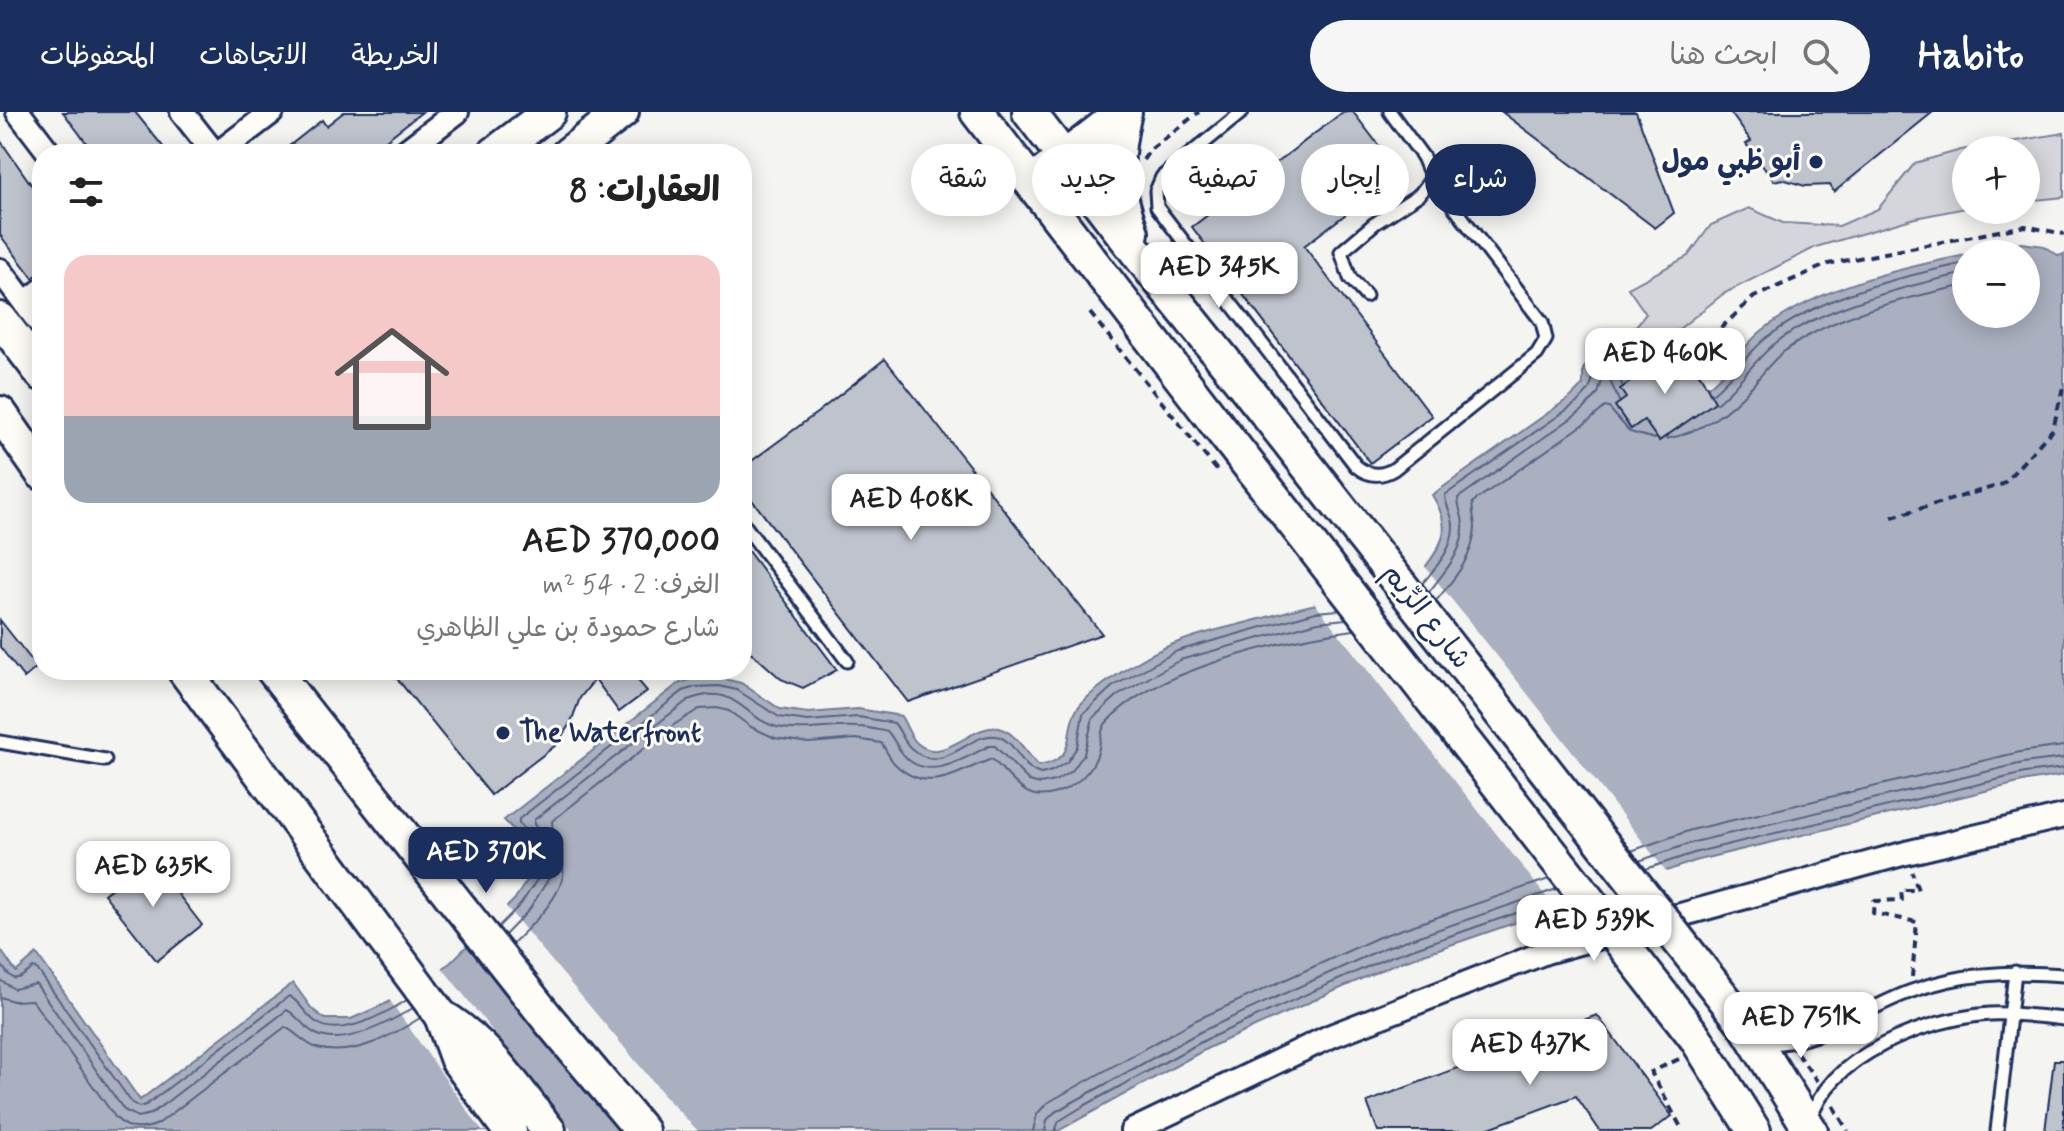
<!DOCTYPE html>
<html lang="ar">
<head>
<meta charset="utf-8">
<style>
  body { margin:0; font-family:Mynerve,"Playpen Sans Arabic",sans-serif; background:#f6f6f6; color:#222; direction:rtl; height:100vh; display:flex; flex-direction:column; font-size:30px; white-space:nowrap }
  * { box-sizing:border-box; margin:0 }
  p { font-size:26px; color:#767676 }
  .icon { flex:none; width:44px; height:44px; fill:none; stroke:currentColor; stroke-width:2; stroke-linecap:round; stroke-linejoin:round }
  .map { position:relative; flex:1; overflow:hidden; direction:ltr }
  .drawer { position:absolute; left:32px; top:32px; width:720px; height:536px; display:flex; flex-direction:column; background:#fff; border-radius:32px; box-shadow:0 4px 20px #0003; direction:rtl }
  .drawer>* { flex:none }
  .banner { position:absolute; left:776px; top:32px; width:760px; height:72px; direction:rtl; display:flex; gap:16px }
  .fabs { position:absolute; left:1952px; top:24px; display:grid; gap:16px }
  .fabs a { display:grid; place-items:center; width:88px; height:88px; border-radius:50%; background:#fff; box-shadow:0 4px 20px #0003; font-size:40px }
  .price { position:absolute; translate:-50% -68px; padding:0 18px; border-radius:16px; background:#fff; color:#222; font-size:26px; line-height:52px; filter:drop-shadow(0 2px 4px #0008) }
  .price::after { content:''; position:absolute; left:50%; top:48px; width:24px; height:18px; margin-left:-12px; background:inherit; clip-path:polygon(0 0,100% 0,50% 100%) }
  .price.active { background:#1b2f5e; color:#fff }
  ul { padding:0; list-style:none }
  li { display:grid; align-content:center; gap:16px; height:424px; padding:0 32px }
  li+li { border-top:2px solid #e0e0e0 }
  li span { display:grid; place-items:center; height:248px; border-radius:24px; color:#555 }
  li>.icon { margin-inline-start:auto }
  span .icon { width:144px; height:144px; fill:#fffc; stroke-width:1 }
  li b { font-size:34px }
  h2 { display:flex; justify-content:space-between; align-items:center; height:96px; padding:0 32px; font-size:34px }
  .pill { padding:0 28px; border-radius:36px; background:#fff; box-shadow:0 4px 20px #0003; font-size:28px; line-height:72px }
  .pill.active { background:#1b2f5e; color:#fff }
  header { display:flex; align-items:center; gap:48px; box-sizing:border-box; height:112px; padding:0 40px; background:#1b2f5e; color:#fff }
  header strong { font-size:38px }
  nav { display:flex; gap:44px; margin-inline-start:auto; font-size:28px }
  .search { width:560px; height:72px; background:#f6f6f6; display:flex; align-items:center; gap:20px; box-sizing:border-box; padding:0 28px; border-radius:44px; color:#767676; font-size:30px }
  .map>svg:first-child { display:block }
  .green { fill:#d4d6db; stroke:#78829c; stroke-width:2 }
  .water { fill:#aab0bf; stroke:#717c98; stroke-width:2 }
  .pier { fill:#f4f4f1 }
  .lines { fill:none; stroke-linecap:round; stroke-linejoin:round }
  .shore { stroke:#546385; stroke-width:2 }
  .building { fill:#bfc3cc; stroke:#1b2f5e; stroke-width:2 }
  .lane-casing { stroke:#1b2f5e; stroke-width:17 }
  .street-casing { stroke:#1b2f5e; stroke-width:28 }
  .secondary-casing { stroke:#1b2f5e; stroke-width:38 }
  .path { stroke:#1b2f5e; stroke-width:4; stroke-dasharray:8 6; stroke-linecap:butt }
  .lane { stroke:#fdfcf7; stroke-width:11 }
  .street { stroke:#fdfcf7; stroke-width:22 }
  .secondary { stroke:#fdfcf7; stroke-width:32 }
  .secondary-bridge-casing { stroke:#1b2f5e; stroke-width:38; stroke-linecap:butt }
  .path-bridge { stroke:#1b2f5e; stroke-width:4; stroke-dasharray:8 6; stroke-linecap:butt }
  .secondary-bridge { stroke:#fdfcf7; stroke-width:32 }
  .poi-dot { fill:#1b2f5e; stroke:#fdfcf7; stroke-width:3 }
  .labels { text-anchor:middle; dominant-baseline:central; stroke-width:6; stroke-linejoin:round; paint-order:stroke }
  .poi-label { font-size:28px; font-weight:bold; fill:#1b2f5e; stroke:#fdfcf7; text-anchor:end }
  .street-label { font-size:28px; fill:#1b2f5e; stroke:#fdfcf7 }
</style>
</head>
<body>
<header>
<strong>Habito</strong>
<div class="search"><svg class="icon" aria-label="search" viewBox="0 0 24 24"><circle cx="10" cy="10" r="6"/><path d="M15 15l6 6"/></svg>ابحث هنا</div>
<nav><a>الخريطة</a><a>الاتجاهات</a><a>المحفوظات</a></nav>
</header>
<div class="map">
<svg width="2064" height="1019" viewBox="0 0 2064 1019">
  <rect width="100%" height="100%" fill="#f4f4f1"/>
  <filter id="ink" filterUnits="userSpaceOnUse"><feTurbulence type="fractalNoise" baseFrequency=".0125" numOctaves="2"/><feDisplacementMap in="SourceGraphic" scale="16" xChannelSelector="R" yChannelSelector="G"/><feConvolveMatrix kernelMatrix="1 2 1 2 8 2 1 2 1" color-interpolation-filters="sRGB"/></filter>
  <g filter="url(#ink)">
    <polygon class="green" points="2064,21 2064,85 2026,89 2026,38 1966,38 1966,96 1915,106 1816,135 1723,182 1640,248 1625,227 1646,202 1628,176 1688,144 1711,113 1749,96 1783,111 1839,114 1878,97 1915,51 1961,38"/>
    <path class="water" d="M 2021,131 L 2044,134 L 2059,144 L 2064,142 L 2064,663 L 2027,669 L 1698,748 L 1392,853 L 1208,936 L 1058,1019 L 0,1019 L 0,837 L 16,860 L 37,842 L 140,988 L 293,871 L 312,897 L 325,907 L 351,907 L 387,891 L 450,851 L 514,788 L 534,758 L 527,732 L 504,708 L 678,572 L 693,567 L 720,566 L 741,571 L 780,597 L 808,601 L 858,597 L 901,604 C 906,612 910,625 917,631 C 943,655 971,611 999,616 C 1016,620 1027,643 1039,654 C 1079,646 1063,623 1076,599 C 1087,578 1153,539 1176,531 C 1200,521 1227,516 1252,509 C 1273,504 1295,496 1317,492 C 1346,487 1378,488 1406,476 C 1413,473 1418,464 1423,458 C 1445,430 1452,415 1432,383 L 1572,284 L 1583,273 L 1583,257 L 1596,242 L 1613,233 C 1624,248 1627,266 1636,283 L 1693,287 C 1701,280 1710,274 1717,267 C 1734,252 1745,231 1764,217 C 1821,174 1897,157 1966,143 L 1966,202 L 2026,202 L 2026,142 L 1969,142 Z"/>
    <g class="pier">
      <polygon points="1423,452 1523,576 1668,762 1558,800 1313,489 1369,482 1407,471"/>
      <polygon points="504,792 671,991 698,1019 619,1019 466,830"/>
      <polygon points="440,853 572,1019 482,1019 388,886"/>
    </g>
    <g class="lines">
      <g class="shore">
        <path d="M 1713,281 C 1734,265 1747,240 1769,224 C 1825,182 1899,165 1966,151"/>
        <path d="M 1717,291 C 1738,274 1752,251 1772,234 C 1815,196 1910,173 1966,161"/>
        <path d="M 1666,327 C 1702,320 1729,300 1753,273 C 1762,262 1771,250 1782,241 C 1833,202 1905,186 1966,173"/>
        <path d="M 1422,472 C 1436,455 1453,438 1453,414 C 1453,403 1445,393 1445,383 L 1578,290 C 1583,285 1589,280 1591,273 C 1595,257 1592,254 1609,245 L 1613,246 L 1622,273"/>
        <path d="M 1429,480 C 1444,460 1465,439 1463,411 C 1462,403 1458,394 1458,386 L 1583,298 L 1598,282 L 1603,265 L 1609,266 L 1619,289"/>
        <path d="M 1436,489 C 1454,467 1473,446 1475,416 C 1475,407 1471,399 1473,390 L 1590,308 L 1605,295 L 1609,296 L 1630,320 L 1655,327"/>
        <polyline points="1631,739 1691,718 2020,640 2064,634"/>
        <polyline points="1639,749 1694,730 2023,651 2064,646"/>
        <polyline points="1646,757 1697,740 2025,661 2064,656"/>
        <path d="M 498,815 L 521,792 L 542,760 L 534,729 L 519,712 L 519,707 L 683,579 L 695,575 L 719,574 L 737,578 L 779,605 L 808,609 L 858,605 L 894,611 C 901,619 904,631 912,637 C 945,667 971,615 1000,625 C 1017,632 1022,658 1041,662 L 1052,659 L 1067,650 L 1077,635 L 1083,602 L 1112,575 L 1177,539 L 1316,500 L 1339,498"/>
        <path d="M 505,823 L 529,798 L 551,763 L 544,727 L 534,712 L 534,708 L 688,588 C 737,569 742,606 777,615 C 805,621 830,613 858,615 C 868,615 878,618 888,620 C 894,627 897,635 902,641 C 926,672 963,647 989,634 L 995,634 L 1029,669 L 1040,672 L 1055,669 L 1072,659 L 1084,642 L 1093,606 L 1117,584 L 1180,548 L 1318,510 L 1346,507"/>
        <path d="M 512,832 C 530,815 568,780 563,753 C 561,738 552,723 552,709 L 675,612 L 699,597 L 717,596 L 729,599 L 751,615 L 775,626 L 809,631 L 856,627 L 881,631 C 886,637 889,646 895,652 C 929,685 959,658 992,647 C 1013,666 1024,692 1056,681 C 1075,675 1093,659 1098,640 C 1101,630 1100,618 1106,611 C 1150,559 1288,526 1354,518"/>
        <path d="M 0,851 C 13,870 15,871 33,856 L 37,857 L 132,991 L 139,995 L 146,993 L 289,884 C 299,889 306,903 316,910 C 340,927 386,901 407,888"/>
        <path d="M 0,868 L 14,877 L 36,872 L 124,998 L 138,1005 L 151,1002 L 287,898 C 297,903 305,917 316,922 C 344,936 390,910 413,896"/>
        <path d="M 0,885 L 13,889 L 32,888 L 115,1005 C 127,1018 142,1019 158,1012 L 285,915 C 296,920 304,932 317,936 C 353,946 391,924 420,906"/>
        <polyline points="1033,1019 1037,1002 1047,991 1194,909 1379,825 1549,767"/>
        <polyline points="1045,1019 1047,1008 1055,1000 1200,920 1384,836 1557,777"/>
        <polyline points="1055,1019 1059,1009 1082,995 1205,928 1389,845 1563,785"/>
      </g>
    </g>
    <g class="building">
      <polygon points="63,0 135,0 169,42 78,42 88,33"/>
      <polygon points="344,0 422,0 368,42 279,42 322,8 326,14"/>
      <polygon points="1343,0 1353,0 1400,61 1304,134 1432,304 1370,351 1192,115"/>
      <polygon points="1502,0 1636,0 1674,101 1655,116"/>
      <polygon points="1730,0 1933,0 1834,80 1830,73 1805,74 1782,67 1774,69 1746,32 1751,29"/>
      <polygon points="0,28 42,88 42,159 33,166 0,123"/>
      <polygon points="1678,237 1701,264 1715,290 1659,329 1644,308 1631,317 1615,294 1626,286 1620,277"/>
      <polygon points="885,247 1102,522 908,590 742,375 742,356 818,300"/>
      <polygon points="742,431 837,558 803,576 781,567 752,541 742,539"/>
      <polygon points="0,508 37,555 24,566 0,535"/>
      <polygon points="390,558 629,558 647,579 619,600 595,567 580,586 571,610 556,633 491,683"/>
      <polygon points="150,746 202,813 157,849 104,782"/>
      <polygon points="1597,903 1672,1004 1651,1019 1600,1019 1576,984 1481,1019 1378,1019 1367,990"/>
      <polygon points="2054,948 2064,948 2064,1019 2045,1019"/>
    </g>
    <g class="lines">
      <g class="lane-casing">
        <g id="lane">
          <path d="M 1242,0 L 1162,65 L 1156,79 L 1157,95 L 1356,354 C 1368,364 1381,365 1394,357 L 1537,242 L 1546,227 L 1542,210 L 1432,66"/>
          <polyline points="1366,184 1350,166 1341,140 1374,112 1420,82 1432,66 1423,45 1390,0"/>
          <polyline points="742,410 847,549"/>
          <polyline points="0,630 105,648"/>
          <path d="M 1762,932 C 1823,933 1858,898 1912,879 C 1961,861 2012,859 2064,863"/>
          <path d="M 1810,1009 C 1829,942 1927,907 1990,902 C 2015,901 2039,904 2064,907"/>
          <polyline points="1997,1019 2015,860"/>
        </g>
      </g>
      <g class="street-casing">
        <g id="street">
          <polyline points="18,0 50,42"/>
          <polyline points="182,0 215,42"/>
          <polyline points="217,42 272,0"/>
          <polyline points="402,42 457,0"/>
          <polyline points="0,158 42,214"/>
          <polyline points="25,191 42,178"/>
          <polyline points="1132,1019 1331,924 1546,840 1906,741 2064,704"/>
        </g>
      </g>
      <g class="secondary-casing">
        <g id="secondary">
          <polyline points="977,0 1215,310"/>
          <polyline points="1029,0 1139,143 1255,287"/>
          <path d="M 1125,0 C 1113,51 1115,72 1132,121"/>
          <polyline points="494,42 549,0"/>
          <polyline points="568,42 622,0"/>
          <polyline points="1047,59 1123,0"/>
          <polyline points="0,207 42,262"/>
          <polyline points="0,301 42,361"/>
          <path d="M 184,558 L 441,904 C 488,932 516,977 549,1019"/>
          <polyline points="273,558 548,907 642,1019"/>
          <polyline points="441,904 457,948 510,1019"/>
          <polyline points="1745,913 1811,1019"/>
          <polyline points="1695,925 1754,1019"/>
        </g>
      </g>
      <g class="path">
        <polyline points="1143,48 1150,38 1199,0"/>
        <polyline points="1090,201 1194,330"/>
        <polyline points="1690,245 1754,185 1828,152 2025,114 2064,122"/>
        <polyline points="1892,405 2003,372 2053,317 2064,271"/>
        <polyline points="1912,865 1917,810 1873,801 1874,789 1902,788 1901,778 1918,778 1912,760"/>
        <polyline points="1797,941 1817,969"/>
        <polyline points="1679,947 1651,960 1683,1019"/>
        <polyline points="1833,994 1848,1019"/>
      </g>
      <use href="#lane" class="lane"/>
      <use href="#street" class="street"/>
      <use href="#secondary" class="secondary"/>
      <g class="secondary-bridge-casing">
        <g id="secondary-bridge">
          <polyline points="1255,287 1745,913"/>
          <polyline points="1215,310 1695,925"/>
        </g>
      </g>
      <polyline class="path-bridge" points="1194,330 1220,362"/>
      <use href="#secondary-bridge" class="secondary-bridge"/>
    </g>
  </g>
  <g class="poi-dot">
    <circle cx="1816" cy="50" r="8"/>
    <circle cx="503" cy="621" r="8"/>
  </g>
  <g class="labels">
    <g class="poi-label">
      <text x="1800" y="50">أبو ظبي مول</text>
      <text x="519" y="621" text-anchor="start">The Waterfront</text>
    </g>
    <g class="street-label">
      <text transform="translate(1426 505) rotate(52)">شارع الرِّيم</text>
    </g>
  </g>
</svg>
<div class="fabs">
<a>+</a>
<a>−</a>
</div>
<b class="price" style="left:1219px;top:198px">AED 345K</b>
<b class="price" style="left:1665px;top:284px">AED 460K</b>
<b class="price" style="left:911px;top:430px">AED 408K</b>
<b class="price active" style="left:486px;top:783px">AED 370K</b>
<b class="price" style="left:153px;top:797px">AED 635K</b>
<b class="price" style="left:1594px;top:851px">AED 539K</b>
<b class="price" style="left:1801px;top:948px">AED 751K</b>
<b class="price" style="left:1530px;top:975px">AED 437K</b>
<div class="banner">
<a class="pill active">شراء</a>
<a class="pill">إيجار</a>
<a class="pill">تصفية</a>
<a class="pill">جديد</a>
<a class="pill">شقة</a>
</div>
<section class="drawer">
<h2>العقارات: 8<svg class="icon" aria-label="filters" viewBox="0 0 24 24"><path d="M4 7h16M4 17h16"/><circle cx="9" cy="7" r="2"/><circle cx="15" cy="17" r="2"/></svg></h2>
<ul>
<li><span style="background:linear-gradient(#f6c9c9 65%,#9aa5b1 0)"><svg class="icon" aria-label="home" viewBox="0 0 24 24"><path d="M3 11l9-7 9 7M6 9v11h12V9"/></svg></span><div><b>AED 370,000</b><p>الغرف: 2 · 54 m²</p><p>شارع حمودة بن علي الظاهري</p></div></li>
</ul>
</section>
</div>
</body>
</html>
